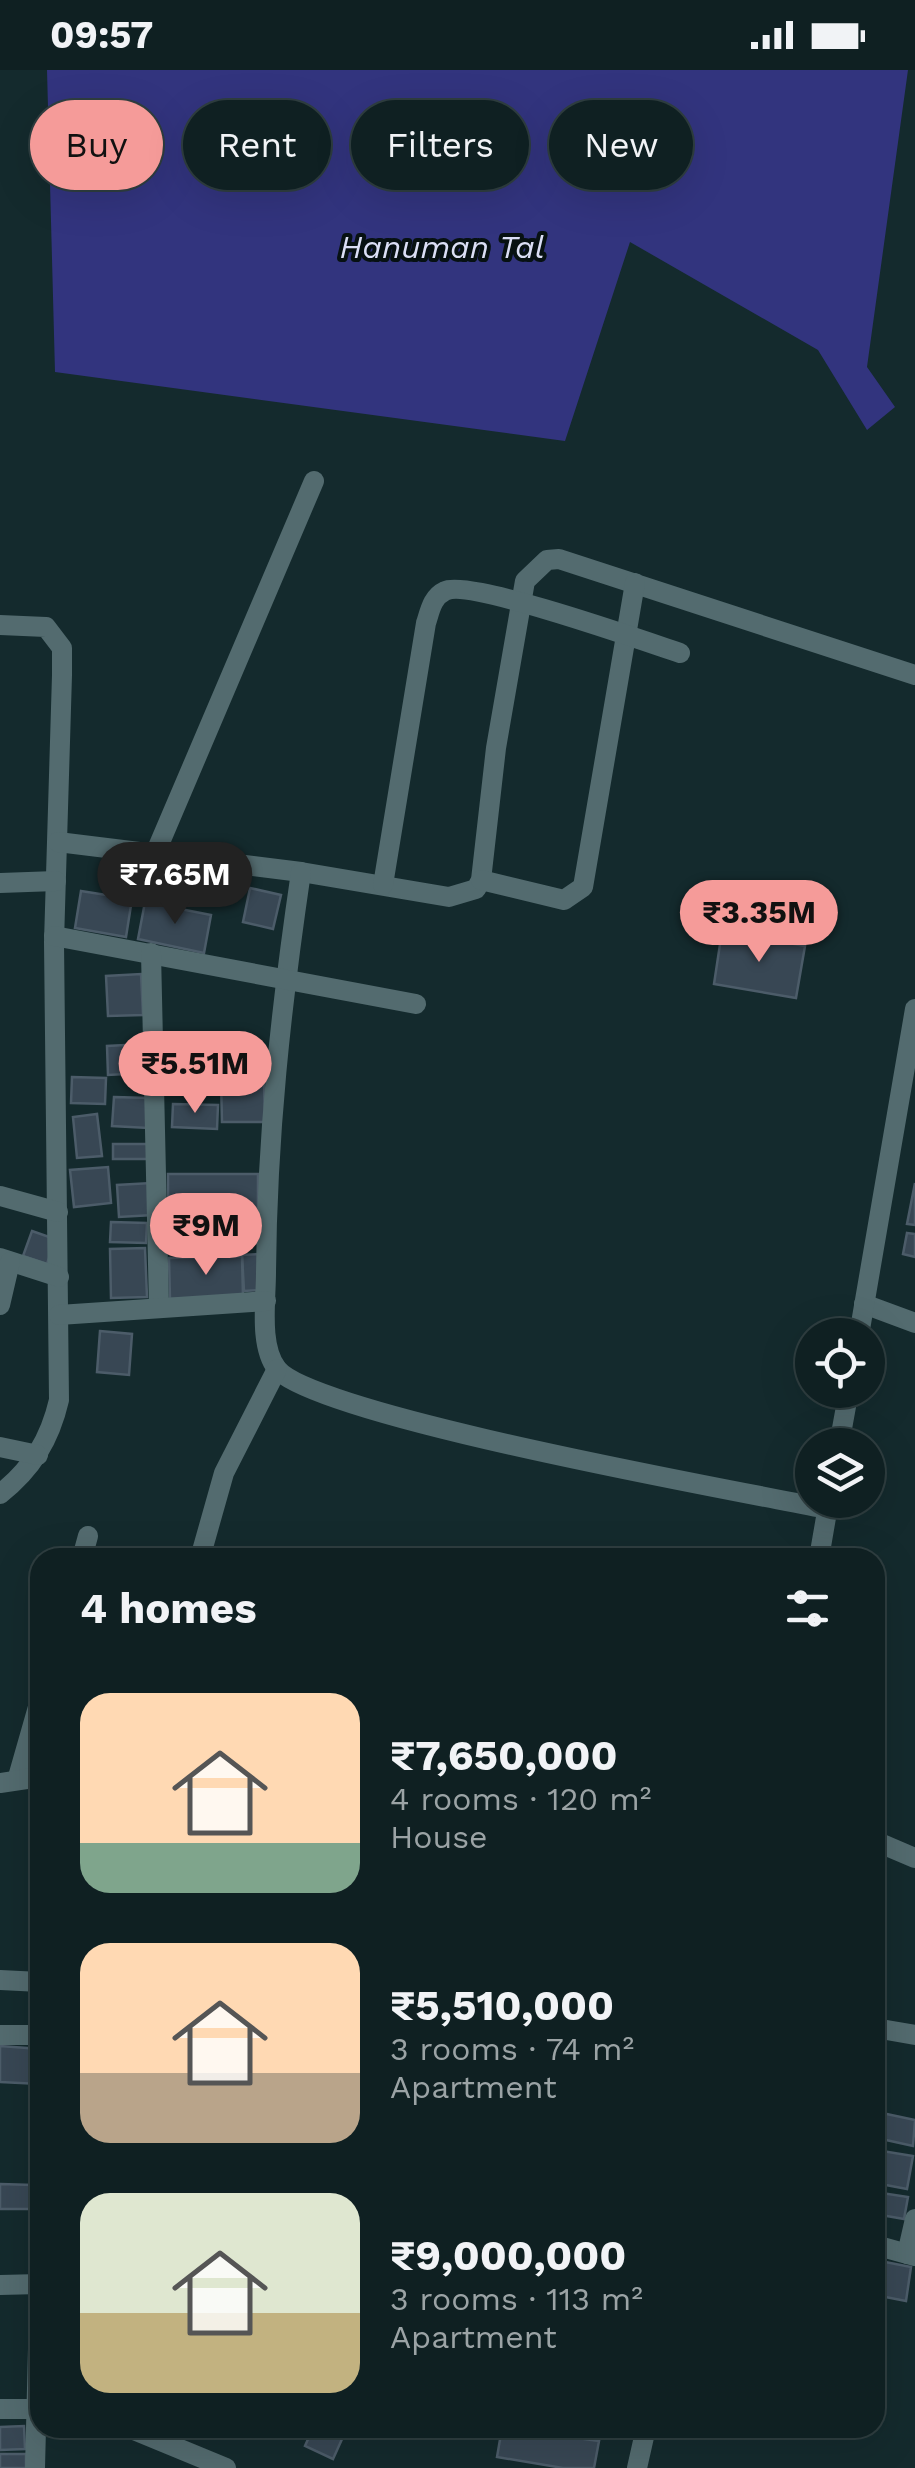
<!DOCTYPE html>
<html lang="en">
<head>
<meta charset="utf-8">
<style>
  body { margin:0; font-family:"Work Sans",sans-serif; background:#1d2d2f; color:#f1f3f6; height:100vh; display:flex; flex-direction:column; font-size:38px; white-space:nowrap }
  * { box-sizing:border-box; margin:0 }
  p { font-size:32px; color:#9ba3a5 }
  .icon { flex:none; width:55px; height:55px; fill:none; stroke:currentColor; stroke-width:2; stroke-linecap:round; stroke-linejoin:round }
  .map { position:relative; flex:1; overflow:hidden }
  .details { position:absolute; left:30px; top:1478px; width:855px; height:890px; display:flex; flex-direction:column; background:#0f2022; border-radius:30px; box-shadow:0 10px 40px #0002,0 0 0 2px #2f3e40 }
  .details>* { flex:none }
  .hud { position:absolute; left:30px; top:30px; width:855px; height:90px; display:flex; gap:20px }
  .buttons { position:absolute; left:795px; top:1248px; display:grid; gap:20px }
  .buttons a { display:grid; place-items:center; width:90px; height:90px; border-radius:50%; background:#0f2022; box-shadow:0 10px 40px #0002,0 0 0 2px #2f3e40; font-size:50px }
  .price { position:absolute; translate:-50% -85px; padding:0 22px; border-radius:35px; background:#f59b99; color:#111; font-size:32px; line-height:65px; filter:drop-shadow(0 2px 5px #0008) }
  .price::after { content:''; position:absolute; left:50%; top:60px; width:30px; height:22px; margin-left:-15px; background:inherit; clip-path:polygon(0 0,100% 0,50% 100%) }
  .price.current { background:#222; color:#fff }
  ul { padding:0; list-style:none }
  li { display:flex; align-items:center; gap:30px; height:250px; padding:0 50px }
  li span { display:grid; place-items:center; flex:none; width:280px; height:200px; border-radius:30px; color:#555 }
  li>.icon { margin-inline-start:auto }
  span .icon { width:120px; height:120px; fill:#fffc; stroke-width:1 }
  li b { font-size:42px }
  h2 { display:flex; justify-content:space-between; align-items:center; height:120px; padding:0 50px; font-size:42px }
  .tag { padding:0 35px; border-radius:45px; background:#0f2022; box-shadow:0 10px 40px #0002,0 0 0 2px #2f3e40; font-size:35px; line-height:90px }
  .tag.current { background:#f59b99; color:#111 }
  .status { display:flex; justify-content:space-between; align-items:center; height:70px; padding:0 50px; background:#0f2022; direction:ltr }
  .status svg { height:28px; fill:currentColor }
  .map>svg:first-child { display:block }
  .water { fill:#32347e }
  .building { fill:#384754; stroke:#4c5c69; stroke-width:2.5 }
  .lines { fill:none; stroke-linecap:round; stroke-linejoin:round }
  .minor { stroke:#536b6f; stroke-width:20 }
  .labels { text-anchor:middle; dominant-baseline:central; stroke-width:8; stroke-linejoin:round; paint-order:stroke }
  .water-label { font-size:32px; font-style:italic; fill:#dbdff5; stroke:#071112 }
</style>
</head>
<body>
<div class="status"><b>09:57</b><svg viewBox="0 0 49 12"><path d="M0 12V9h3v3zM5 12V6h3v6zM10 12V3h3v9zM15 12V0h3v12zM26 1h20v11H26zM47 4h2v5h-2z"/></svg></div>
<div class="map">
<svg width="915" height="2398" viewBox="0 0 915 2398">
  <rect width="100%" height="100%" fill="#142a2d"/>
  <polygon class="water" points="47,0 908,0 867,297 895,337 867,360 818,280 630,172 565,371 55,302"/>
  <g class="building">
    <polygon points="250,818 281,825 273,859 243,852"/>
    <polygon points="81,821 132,829 126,867 75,858"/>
    <polygon points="145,832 211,845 204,883 138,869"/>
    <polygon points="722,861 805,876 796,928 714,914"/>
    <polygon points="141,904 143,945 108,946 106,906"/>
    <polygon points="145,974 146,1003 108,1005 107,976"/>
    <polygon points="72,1007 106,1008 105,1034 71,1033"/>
    <polygon points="221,1010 264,1010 265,1052 222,1052"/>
    <polygon points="114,1027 150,1028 148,1058 112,1056"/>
    <polygon points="173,1034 218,1035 217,1059 172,1057"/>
    <polygon points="97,1044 102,1086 77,1088 73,1047"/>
    <rect x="113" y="1074" width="36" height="15"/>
    <polygon points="108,1097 111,1133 74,1137 70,1100"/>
    <polygon points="168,1104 258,1104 258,1173 217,1173 216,1153 168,1153"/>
    <polygon points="151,1113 153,1145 119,1147 117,1115"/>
    <polygon points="915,1113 915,1155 907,1154"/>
    <polygon points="111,1152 147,1153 146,1173 110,1172"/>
    <polygon points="32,1161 55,1169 47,1194 23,1186"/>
    <polygon points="907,1163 915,1164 915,1187 903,1184"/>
    <polygon points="145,1178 147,1227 111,1228 110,1179"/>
    <polygon points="261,1184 263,1220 244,1221 242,1185"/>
    <polygon points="242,1186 243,1227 170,1229 169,1188"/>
    <polygon points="100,1261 132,1264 129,1305 97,1302"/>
    <polygon points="0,1976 40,1979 39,2014 0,2012"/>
    <polygon points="882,2043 915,2050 913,2076 877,2068"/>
    <polygon points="876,2080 913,2086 907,2119 875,2113"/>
    <polygon points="0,2114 33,2115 32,2139 0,2139"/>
    <polygon points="875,2122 908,2127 904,2149 875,2144"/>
    <polygon points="875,2190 911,2197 906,2231 875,2225"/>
    <polygon points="24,2356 25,2379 0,2380 0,2357"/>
    <polygon points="313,2358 347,2358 333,2389 305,2376"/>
    <polygon points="502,2358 599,2371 594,2398 563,2398 497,2387"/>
    <rect x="0" y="2384" width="26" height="14"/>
  </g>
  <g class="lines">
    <g class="minor">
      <path d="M 0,555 L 46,557 L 62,578 L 62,605 L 54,872 L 59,1330 C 50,1369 32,1399 0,1424"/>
      <polyline points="58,772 301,802 449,827 476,819 481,810 496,678 525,511 547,490 559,489 915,605"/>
      <polyline points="155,784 314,411"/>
      <path d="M 301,802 C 281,938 267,1065 266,1203 C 266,1231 259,1276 277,1299 C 315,1346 743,1422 827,1439"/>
      <polyline points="481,810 564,830 583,817 635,513"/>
      <polyline points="0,813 56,811"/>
      <path d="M 383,815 L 426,553 C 430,541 432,527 445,521 C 468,509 647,572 680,583"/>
      <polyline points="54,866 416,934"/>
      <polyline points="151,883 159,1238"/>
      <polyline points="0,1126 58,1142"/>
      <polyline points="0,1188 59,1207"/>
      <polyline points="864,1234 915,1253"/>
      <polyline points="0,1235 10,1192"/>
      <polyline points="59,1245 266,1231"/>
      <polyline points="859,1265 915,939"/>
      <polyline points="839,1375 849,1320"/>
      <polyline points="0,1377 38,1385"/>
      <polyline points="82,1488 88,1466"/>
      <polyline points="200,1488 224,1403 277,1299"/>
      <polyline points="819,1488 829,1430"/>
      <polyline points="18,1707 40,1630"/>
      <polyline points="0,1713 40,1707"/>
      <polyline points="875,1771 915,1788"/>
      <polyline points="0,1910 40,1912"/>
      <polyline points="875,1958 915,1965"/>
      <polyline points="0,1965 40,1965"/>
      <polyline points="875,2175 915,2186"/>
      <polyline points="907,2184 915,2149"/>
      <polyline points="0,2215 40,2214"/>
      <polyline points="0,2339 37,2339"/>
      <polyline points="129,2358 226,2398"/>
      <polyline points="35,2398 40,2199"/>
      <polyline points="637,2398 646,2358"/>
    </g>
  </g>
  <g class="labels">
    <g class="water-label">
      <text x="442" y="177">Hanuman Tal</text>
    </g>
  </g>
</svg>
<div class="buttons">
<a><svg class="icon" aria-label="locate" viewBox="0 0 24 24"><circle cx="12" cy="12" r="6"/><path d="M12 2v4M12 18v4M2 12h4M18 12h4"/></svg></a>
<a><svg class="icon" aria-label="layers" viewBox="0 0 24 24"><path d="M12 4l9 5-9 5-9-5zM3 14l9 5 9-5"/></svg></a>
</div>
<b class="price current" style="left:175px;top:857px">₹7.65M</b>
<b class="price" style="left:759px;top:895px">₹3.35M</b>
<b class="price" style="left:195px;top:1046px">₹5.51M</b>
<b class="price" style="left:206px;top:1208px">₹9M</b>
<div class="hud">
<a class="tag current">Buy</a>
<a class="tag">Rent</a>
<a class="tag">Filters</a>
<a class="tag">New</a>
</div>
<section class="details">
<h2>4 homes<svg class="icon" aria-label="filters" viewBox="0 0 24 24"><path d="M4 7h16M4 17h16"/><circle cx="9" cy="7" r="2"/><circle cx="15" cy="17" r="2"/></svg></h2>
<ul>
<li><span style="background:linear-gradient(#ffd9b3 75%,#7fa58c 0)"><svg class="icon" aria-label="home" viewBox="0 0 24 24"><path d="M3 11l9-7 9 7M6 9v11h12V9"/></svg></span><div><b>₹7,650,000</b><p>4 rooms · 120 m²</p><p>House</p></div></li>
<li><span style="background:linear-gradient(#ffd9b3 65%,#b9a48a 0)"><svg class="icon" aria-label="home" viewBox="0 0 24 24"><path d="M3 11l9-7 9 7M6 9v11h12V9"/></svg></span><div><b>₹5,510,000</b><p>3 rooms · 74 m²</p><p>Apartment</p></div></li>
<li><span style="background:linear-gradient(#dfe7d0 60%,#c2b280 0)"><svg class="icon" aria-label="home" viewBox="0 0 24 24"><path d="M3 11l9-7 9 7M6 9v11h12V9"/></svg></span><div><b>₹9,000,000</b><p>3 rooms · 113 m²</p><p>Apartment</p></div></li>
</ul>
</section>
</div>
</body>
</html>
